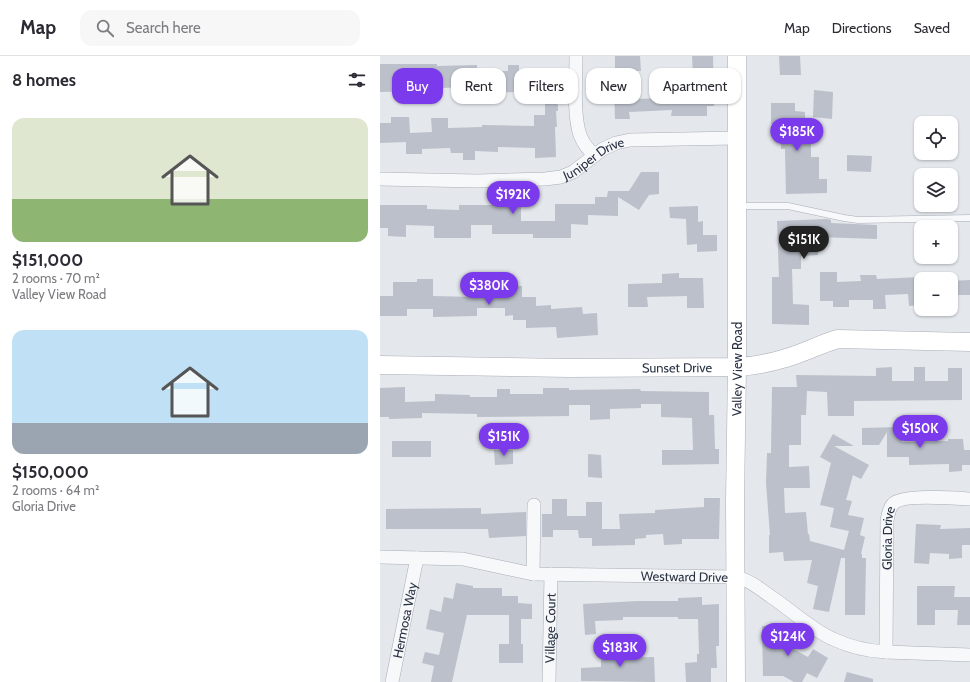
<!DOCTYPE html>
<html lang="en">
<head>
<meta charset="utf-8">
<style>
  body { margin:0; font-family:Cabin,sans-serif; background:#f7f7f7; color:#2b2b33; height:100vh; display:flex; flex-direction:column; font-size:15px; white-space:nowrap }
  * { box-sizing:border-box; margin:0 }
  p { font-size:13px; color:#7c7c81 }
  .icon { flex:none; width:22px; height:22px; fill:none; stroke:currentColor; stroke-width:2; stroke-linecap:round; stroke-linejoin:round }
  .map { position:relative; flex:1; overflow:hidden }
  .side { display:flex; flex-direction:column; background:#fff; width:380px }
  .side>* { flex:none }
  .guide { position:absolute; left:12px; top:12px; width:380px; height:36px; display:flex; gap:8px }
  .fabs { position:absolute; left:534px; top:60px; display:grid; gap:8px }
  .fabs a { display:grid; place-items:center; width:44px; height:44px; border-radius:8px; background:#fff; box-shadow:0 1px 3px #0004; font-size:20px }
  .price { position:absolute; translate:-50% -34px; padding:0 9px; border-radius:14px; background:#7c3aed; color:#fff; font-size:13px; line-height:26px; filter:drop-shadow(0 1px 2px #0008) }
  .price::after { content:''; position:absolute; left:50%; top:24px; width:12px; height:9px; margin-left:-6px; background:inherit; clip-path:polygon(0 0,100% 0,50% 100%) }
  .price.current { background:#222; color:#fff }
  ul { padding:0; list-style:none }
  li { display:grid; align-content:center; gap:8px; height:212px; padding:0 12px }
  li span { display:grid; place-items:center; height:124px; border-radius:12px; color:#555 }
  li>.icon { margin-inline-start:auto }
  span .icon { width:72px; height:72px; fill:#fffc; stroke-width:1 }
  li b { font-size:17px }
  h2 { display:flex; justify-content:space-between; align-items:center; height:48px; padding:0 12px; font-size:17px }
  .tag { padding:0 14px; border-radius:12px; background:#fff; box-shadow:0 1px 3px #0004; font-size:14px; line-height:36px }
  .tag.current { background:#7c3aed; color:#fff }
  header { display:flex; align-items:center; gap:24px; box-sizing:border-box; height:56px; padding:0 20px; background:#fff; border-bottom:1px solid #e1e1e2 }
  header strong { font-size:19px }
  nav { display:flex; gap:22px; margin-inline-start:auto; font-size:14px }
  .search { width:280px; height:36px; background:#f7f7f7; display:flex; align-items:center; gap:10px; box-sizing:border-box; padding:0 14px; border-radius:12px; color:#7c7c81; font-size:15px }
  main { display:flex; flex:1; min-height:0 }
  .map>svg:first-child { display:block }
  .building { fill:#bbc0ca }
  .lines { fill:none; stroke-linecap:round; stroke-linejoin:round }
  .lane-casing { stroke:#a9aeb7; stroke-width:7 }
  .street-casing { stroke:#a9aeb7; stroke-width:14 }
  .secondary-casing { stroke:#a9aeb7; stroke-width:19 }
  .lane { stroke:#f7f8fa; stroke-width:6 }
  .street { stroke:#f7f8fa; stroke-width:13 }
  .secondary { stroke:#fff; stroke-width:18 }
  .labels { text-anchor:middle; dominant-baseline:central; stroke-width:3; stroke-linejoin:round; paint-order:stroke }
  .street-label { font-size:13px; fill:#2b3445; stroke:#f4f6f9 }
</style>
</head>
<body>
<header>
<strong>Map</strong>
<div class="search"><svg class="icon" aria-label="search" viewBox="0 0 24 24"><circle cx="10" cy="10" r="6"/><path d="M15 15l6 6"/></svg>Search here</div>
<nav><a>Map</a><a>Directions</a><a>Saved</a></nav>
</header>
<main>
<section class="side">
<h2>8 homes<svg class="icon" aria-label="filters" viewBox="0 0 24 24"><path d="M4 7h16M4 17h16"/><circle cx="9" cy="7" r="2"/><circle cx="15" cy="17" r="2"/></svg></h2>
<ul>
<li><span style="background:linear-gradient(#dfe7d0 65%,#8fb573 0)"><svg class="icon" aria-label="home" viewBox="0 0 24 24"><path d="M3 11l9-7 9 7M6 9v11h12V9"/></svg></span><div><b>$151,000</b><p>2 rooms · 70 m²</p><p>Valley View Road</p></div></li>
<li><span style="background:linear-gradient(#bfe0f5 75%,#9aa5b1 0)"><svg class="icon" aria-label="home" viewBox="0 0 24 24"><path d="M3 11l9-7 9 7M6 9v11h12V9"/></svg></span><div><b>$150,000</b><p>2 rooms · 64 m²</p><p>Gloria Drive</p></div></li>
</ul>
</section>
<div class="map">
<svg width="590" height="626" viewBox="0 0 590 626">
  <rect width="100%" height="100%" fill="#e4e7ec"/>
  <g class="building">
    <polygon points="235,0 260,0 261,15 255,15 256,43 322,41 322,19 313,19 312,0 333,0 334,50 327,50 327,60 291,60 292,54 249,56 250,63 235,63 234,30 235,30"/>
    <polygon points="399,0 420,0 421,19 400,19"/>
    <polygon points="0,8 57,8 57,10 97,9 97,15 128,15 128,9 139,9 139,16 173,15 173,21 177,21 178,55 176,55 177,71 175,71 176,101 155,102 155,92 118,91 118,96 95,95 95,104 83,104 83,97 71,97 70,92 42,93 42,98 26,98 26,86 0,87 0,67 11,67 11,61 29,61 30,77 52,76 51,62 68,62 68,72 102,71 102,69 154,70 154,59 165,59 165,27 139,28 140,36 86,37 85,31 63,32 63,28 35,28 35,35 0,36"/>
    <polygon points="434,34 453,36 452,63 433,61"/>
    <polygon points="391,47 415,47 415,55 425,56 425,83 431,83 431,101 439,101 439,123 447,123 447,137 406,138 405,93 401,93 401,68 391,68"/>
    <polygon points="467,99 492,100 491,116 467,115"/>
    <polygon points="261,116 279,116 279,138 269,139 259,154 238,141 238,160 208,159 208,169 191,168 191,182 153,182 153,178 112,178 112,169 91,169 91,182 54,182 54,170 26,169 26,181 8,180 8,172 0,172 0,149 47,149 47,153 79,154 79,149 141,149 141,165 175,165 175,148 215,148 215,141 227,141 228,135 249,135"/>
    <polygon points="318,150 318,166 323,165 323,179 337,179 337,195 317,196 317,188 307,189 306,163 290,162 289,151"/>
    <polygon points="447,163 451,164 451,167 497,169 497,183 438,181 438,199 421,200 421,213 412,213 413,248 429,249 429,269 392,268 392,221 399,221 397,165"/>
    <polygon points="440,216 457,216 457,226 481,225 480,219 496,219 497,223 541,221 541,249 529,250 528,238 505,239 506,253 493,253 493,244 469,244 469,251 453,251 453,245 440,245"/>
    <polygon points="299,217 299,222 323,222 324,252 307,252 307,240 267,241 268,251 248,251 248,228 282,227 282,218"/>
    <polygon points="95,221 112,221 112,231 142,230 142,241 156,241 156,250 171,249 171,253 202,251 203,258 217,257 218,279 177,282 176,271 146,272 146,264 133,264 133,259 125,260 125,252 97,252 97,260 53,261 53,253 27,253 27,260 0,260 0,240 13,240 13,226 37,226 37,223 53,223 53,240 95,241"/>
    <polygon points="590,224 590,239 571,239 571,225"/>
    <polygon points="512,311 512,325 534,325 534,311 545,311 545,325 568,325 568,312 582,312 582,344 474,345 474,360 448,360 447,336 427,335 426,359 421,359 421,389 409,389 409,411 429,410 430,432 404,432 405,457 426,456 428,478 429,478 430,485 464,494 469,475 450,471 454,452 440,449 451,407 440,401 453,378 474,390 454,390 489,409 481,423 473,419 466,444 472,445 468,459 484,462 480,479 485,481 481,498 482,498 482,502 486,502 485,559 465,559 465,502 461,502 449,556 433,553 438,530 427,527 432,504 404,505 403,496 389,497 389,479 390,479 386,427 387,397 391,397 392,331 417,331 416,319 496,320 496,312"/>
    <polygon points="25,331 25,346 55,345 55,338 90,339 90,341 117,341 117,333 130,333 130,338 163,338 163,332 189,332 189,334 260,333 261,335 329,336 329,359 334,359 335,393 339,393 339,408 282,409 282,394 313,394 312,362 281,361 281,348 261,348 261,352 230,353 230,363 210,364 210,349 189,349 189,360 97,361 97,358 42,357 42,362 9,363 9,361 0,361 0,332"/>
    <polygon points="521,371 522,386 568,385 568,383 583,383 584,394 590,394 590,409 582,409 582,415 569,416 569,408 529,409 529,401 507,401 507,376 499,389 482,389 482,372"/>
    <rect x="12" y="385" width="39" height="16"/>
    <polygon points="114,394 133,394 133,408 115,409"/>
    <polygon points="208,398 221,399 222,422 208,421"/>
    <polygon points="324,442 340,442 339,483 302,483 302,488 284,489 283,478 266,479 266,482 255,483 255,489 212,490 212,482 199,482 198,474 173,474 173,481 162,481 162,458 172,458 172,443 187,443 187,460 206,460 206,446 222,446 222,473 240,473 239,458 275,457 275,454 324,451"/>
    <polygon points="101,452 101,458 146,456 146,480 109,482 108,473 6,473 6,453"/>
    <polygon points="536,468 561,469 560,473 590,472 590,489 582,489 582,502 569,503 569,498 550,497 549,508 534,507"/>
    <polygon points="76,527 93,530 93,532 122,532 122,540 138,540 138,547 152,548 152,563 141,563 141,588 143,588 143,607 119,607 119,588 129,588 129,559 87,559 72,626 51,626 54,610 42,607 45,596 59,599 64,577 46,573 50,553 61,556 64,541 73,543"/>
    <polygon points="537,530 575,530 574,541 590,541 590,569 577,569 578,554 555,554 555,569 537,569"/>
    <polygon points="322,541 322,549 339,548 339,590 336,590 337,612 331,612 331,626 306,626 305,607 317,606 317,598 319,598 318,563 298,563 298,561 243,561 243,564 215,565 216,578 205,579 203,548 258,545 298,545 298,542"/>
    <polygon points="398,569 398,579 413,578 413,593 428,601 433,593 448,602 437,622 427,617 422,626 414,626 403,620 383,620 382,570"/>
    <polygon points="221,589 239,589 239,602 274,601 275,626 201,625 201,612 221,611"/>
    <polygon points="467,616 493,623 493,626 464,626"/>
  </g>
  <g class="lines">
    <g class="lane-casing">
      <polyline id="lane" points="358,150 408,150 464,162 478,164 590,162"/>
    </g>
    <g class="street-casing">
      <g id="street">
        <path d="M 196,0 C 196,21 193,59 200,79 C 203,87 208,94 215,99"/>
        <path id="s1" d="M 0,123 L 97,125 L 165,123 L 181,121 L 193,116 L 223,93 L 236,87 L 250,84 L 356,82"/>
        <path id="s2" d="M 0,501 L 83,503 L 153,518 L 356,521 C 369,524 379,532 390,540 C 410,553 432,574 453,583 C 470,591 488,595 506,596 L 590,599"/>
        <polyline points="153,518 154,449"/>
        <path id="s3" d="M 506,596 L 507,465 C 508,459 509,452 513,448 C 521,438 575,442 590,443"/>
        <path id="s4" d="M 12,626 L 37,502"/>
        <path id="s5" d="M 169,626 L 171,518"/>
      </g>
    </g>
    <g class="secondary-casing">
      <g id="secondary">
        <path id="s6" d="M 0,309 L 189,312 L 357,311 C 374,310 390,307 406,302 C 424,297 440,288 458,283 L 590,286"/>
        <path id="s7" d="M 356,626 L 355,445 L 357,311 L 357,0"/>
      </g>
    </g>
    <use href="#lane" class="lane"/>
    <use href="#street" class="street"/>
    <use href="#secondary" class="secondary"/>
  </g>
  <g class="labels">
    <g class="street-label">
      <text stroke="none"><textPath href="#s1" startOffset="219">Juniper Drive</textPath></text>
      <text stroke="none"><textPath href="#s6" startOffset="297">Sunset Drive</textPath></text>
      <text stroke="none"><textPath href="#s7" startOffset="313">Valley View Road</textPath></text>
      <text stroke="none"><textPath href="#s3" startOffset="114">Gloria Drive</textPath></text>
      <text stroke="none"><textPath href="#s2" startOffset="306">Westward Drive</textPath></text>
      <text stroke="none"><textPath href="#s4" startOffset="63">Hermosa Way</textPath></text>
      <text stroke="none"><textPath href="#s5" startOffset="54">Village Court</textPath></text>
    </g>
  </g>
</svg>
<div class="fabs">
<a><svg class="icon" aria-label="locate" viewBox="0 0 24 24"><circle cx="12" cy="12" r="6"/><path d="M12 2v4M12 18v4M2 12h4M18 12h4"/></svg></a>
<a><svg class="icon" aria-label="layers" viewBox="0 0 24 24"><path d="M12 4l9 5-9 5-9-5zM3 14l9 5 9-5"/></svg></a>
<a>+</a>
<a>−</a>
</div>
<b class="price" style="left:417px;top:96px">$185K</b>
<b class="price" style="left:133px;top:159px">$192K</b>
<b class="price current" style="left:424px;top:204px">$151K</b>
<b class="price" style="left:109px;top:250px">$380K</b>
<b class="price" style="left:540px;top:393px">$150K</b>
<b class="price" style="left:124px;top:401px">$151K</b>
<b class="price" style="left:408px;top:601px">$124K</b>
<b class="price" style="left:240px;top:612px">$183K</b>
<div class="guide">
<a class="tag current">Buy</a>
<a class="tag">Rent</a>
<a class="tag">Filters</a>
<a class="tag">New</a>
<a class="tag">Apartment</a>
</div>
</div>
</main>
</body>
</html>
